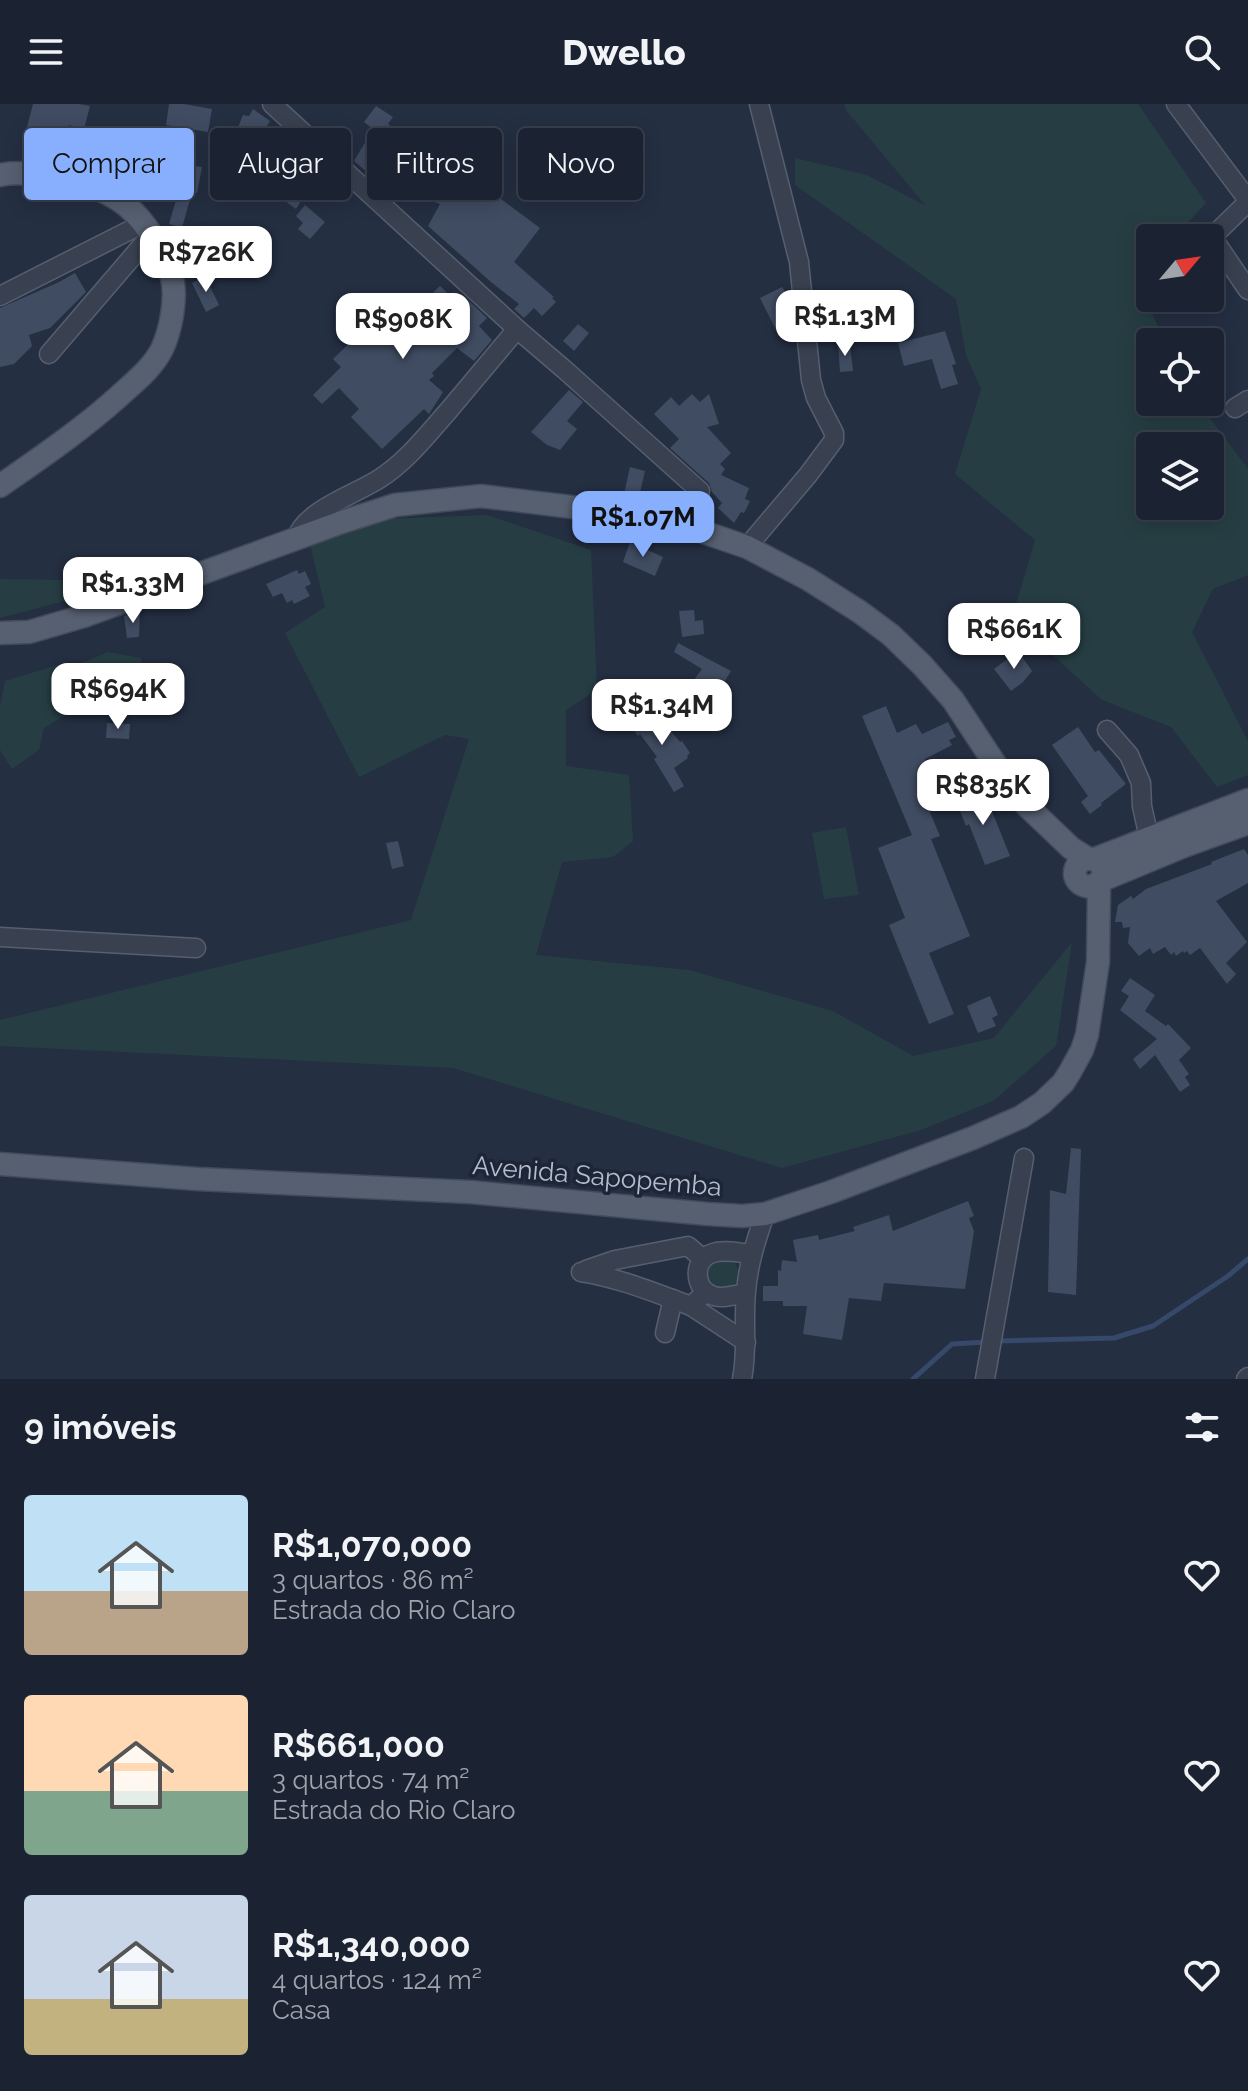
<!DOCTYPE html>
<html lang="pt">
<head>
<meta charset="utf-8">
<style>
  body { margin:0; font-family:Raleway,sans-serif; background:#242b3a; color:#f1f3f6; height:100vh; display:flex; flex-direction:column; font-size:30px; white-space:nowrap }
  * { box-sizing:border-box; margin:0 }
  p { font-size:26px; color:#a0a4ac }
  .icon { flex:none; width:44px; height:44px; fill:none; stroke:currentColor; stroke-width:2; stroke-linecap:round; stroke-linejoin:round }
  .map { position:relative; height:1275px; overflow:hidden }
  .sheet { display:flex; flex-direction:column; background:#1b2332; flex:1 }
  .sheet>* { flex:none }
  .hud { position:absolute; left:24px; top:24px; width:800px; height:72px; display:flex; gap:16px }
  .needle { width:52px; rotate:61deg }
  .fabs { position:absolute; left:1136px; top:120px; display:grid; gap:16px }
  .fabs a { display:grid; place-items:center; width:88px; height:88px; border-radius:8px; background:#1b2332; box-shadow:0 4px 20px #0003,0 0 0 2px #39404d; font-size:40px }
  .price { position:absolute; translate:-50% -68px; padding:0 18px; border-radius:16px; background:#fff; color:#222; font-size:26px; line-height:52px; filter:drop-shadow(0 2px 4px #0008) }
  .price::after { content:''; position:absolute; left:50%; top:48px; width:24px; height:18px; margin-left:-12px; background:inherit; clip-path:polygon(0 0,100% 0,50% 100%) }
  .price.active { background:#88affd; color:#111 }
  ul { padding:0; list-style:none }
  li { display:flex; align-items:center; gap:24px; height:200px; padding:0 24px }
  li span { display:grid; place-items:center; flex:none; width:224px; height:160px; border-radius:8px; color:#555 }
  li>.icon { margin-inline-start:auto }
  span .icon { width:96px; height:96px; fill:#fffc; stroke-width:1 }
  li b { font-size:34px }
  h2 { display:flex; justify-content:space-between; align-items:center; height:96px; padding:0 24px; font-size:34px }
  .tag { padding:0 28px; border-radius:8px; background:#1b2332; box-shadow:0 4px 20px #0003,0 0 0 2px #39404d; font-size:28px; line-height:72px }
  .tag.active { background:#88affd; color:#111 }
  header { display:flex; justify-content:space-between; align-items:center; height:104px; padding:0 24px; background:#1b2332; font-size:36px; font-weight:800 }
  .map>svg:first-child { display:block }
  .green { fill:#263e43; fill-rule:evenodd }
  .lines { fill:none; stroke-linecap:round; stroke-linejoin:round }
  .stream { stroke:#37496a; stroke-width:5 }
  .building { fill:#404c62 }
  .minor-casing { stroke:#565f6f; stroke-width:21 }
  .major-casing { stroke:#424a5b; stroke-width:25 }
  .minor { stroke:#394151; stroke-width:18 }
  .major { stroke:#576071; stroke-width:22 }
  .labels { text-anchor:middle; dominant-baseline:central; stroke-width:7; stroke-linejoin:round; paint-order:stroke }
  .street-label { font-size:26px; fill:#b5bdcc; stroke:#1d2637 }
</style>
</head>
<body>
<header><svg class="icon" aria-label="menu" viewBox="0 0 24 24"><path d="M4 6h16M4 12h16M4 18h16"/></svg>Dwello<svg class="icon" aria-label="search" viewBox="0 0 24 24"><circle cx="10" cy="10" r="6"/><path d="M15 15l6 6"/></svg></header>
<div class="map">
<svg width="1248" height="1275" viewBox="0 0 1248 1275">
  <rect width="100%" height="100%" fill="#242f42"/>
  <g class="green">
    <path d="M 844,0 L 1138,0 L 1206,99 L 1174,134 L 1150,134 L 1150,162 L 1137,176 L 1165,238 L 1150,238 L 1150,298 L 1198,298 L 1248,365 L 1248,471 L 1213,485 L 1192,528 L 1248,637 L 1248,671 L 1217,683 L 1171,623 L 1102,596 L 1012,514 L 1035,436 L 955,370 L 981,285 L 966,251 L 956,195 L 795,81 L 795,54 L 867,71 L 926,102 L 846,6 ZM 1150,342 L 1210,342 L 1210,402 L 1150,402 Z"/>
    <polygon points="487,411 591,446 597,586 566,606 566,662 629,671 633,737 613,753 562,758 536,851 689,866 833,907 913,952 994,934 1072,838 1056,942 993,997 921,1026 782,1064 453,964 0,942 0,916 411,816 469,635 445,631 359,673 285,529 325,503 310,440 382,415"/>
    <polygon points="0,475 68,476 80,493 0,514"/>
    <polygon points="108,548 141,554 141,604 65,611 44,624 39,646 12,665 0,646 0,603 5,577 64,559 79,560"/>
    <polygon points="846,723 859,791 824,795 812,729"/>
    <path d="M 730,1154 C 741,1162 741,1175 731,1185 L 708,1184 L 704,1162 L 707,1157 Z"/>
  </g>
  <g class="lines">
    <g class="stream">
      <polyline points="997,1237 1114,1234 1153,1222 1228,1172 1248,1155"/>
      <polyline points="913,1275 952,1240 987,1238"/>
    </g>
  </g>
  <g class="building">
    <polygon points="33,0 79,0 90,2 84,25 69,21 62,44 64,44 61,57 48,54 51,44 24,35"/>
    <polygon points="169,0 184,0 212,5 208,28 166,21"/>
    <polygon points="376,2 393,13 388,20 406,34 399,46 395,43 378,72 376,71 374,74 354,57 373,25 364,18"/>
    <polygon points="253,5 270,17 265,25 297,44 299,41 323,63 296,105 274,89 287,70 284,69 292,58 265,47 261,57 230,43 243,11 249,12"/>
    <polygon points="159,57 202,63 197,89 192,88 182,124 169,120 179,86 153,82"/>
    <polygon points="461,57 487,70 484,76 501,86 497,92 540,124 514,158 554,193 552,194 556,198 542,212 534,204 524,214 514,205 519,200 491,178 428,122 440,100 409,88 411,83 409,82 417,63 439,75 442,66 454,71"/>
    <polygon points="305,101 325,118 310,135 298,125 303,119 296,112"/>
    <polygon points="75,169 86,188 50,224 29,231 32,242 14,260 0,263 0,204 59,178"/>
    <polygon points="205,172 219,201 206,208 192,179"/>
    <polygon points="440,182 462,203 468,196 487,214 479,222 492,236 474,257 457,244 432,269 434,272 429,276 443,288 429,310 424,305 382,345 351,313 359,305 339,284 322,300 313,291 341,263 333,255 400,190 416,205"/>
    <polygon points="782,183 786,189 788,188 790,192 793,217 776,226 760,194"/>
    <polygon points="578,220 589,229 574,247 563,237"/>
    <polygon points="945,227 956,260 952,261 958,280 941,285 932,255 904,262 898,239"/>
    <polygon points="850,240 853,267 840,268 838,241"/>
    <polygon points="569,286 583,298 567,317 577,325 560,346 547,341 531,328"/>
    <polygon points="692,290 700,298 709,290 719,320 707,323 731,349 720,360 725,365 721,371 749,384 745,395 750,397 744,409 741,408 734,419 718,404 722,399 712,388 709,379 670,344 679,335 654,310 671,293 679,302"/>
    <polygon points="630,363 645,367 639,393 624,390"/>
    <polygon points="630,438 663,453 655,472 623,458"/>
    <polygon points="297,466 299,470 305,467 311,480 305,483 310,492 294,500 292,496 287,499 282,489 273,493 266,480"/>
    <polygon points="140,506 139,533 127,534 124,512"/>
    <polygon points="694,506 695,517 703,516 704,530 682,533 679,507"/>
    <polygon points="678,539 731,567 715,593 693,577 702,565 674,548"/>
    <polygon points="1018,547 1032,567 1023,578 1011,587 994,565"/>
    <polygon points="886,602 897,629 916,620 922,630 948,618 956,633 949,636 952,641 925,655 932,673 917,678 940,732 931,735 970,832 929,849 954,910 929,920 889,821 905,814 878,744 912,731 862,612"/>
    <polygon points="644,606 656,622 663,617 680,638 682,637 690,649 687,652 688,654 674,664 684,682 674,688 654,655 657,653 640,630 638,632 628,618"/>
    <polygon points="107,619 130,620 129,635 106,634"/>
    <polygon points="1078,623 1095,648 1099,646 1126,680 1101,699 1102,701 1090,710 1081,698 1088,692 1052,641"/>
    <polygon points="983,685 1010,752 985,761 969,720 966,722 956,697"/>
    <polygon points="398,737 404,762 392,765 386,739"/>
    <polygon points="1244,745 1248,751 1248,779 1216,797 1247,838 1226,859 1236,870 1227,880 1200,844 1190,851 1187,847 1184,849 1183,847 1176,852 1174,848 1171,851 1165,843 1153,850 1150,844 1139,852 1128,839 1130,823 1123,824 1122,818 1115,818 1118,801 1131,792 1133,795 1146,785 1212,760 1211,758"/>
    <polygon points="1130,874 1155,891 1145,907 1166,922 1168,920 1191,944 1179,956 1189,970 1185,973 1190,981 1180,988 1155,951 1140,965 1133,955 1157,935 1120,906 1129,892 1121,887"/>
    <polygon points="990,892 998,911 992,914 996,922 978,929 967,902"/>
    <polygon points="1071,1044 1081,1045 1076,1191 1048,1188 1050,1086 1066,1090"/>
    <polygon points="968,1097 974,1112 969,1114 974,1127 965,1185 884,1179 881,1197 849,1194 842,1236 803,1230 807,1202 783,1202 783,1197 763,1197 763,1182 778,1182 778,1166 781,1167 782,1156 797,1158 793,1136 818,1131 819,1136 855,1127 853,1123 889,1111 893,1127"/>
  </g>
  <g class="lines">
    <g class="minor-casing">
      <g id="minor">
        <polyline points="272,0 517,225 565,266 700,387"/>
        <polyline points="1176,0 1248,96"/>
        <polyline points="1248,98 1212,133 1248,186"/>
        <polyline points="0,192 144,119"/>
        <polyline points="49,250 151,131"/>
        <polyline points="1235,304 1248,296"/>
        <path d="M 296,435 C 305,406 354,391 379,375 C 407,357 427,331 449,306 C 472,279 494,252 517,225"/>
        <polyline points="747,443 808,371 834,336 834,329 816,294 811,276 799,158 759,0"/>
        <polyline points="1107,626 1129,651 1141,679 1142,702 1149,734"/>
        <polyline points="0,833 196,844"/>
        <polyline points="586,1166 615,1156 688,1142 703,1155"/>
        <path d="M 581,1168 C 620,1174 655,1189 691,1202 L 706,1188"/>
        <path d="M 745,1189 C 735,1191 723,1195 714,1192 C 693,1186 692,1155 713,1149 C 724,1145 740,1149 751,1150"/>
        <polyline points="691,1202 746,1238"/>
        <polyline points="665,1229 673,1195"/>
        <path d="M 742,1275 C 748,1246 743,1217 746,1188 C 748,1161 756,1136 765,1110"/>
        <polyline points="985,1275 1024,1054"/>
        <polyline points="1246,1275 1248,1273"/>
      </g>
    </g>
    <g class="major-casing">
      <g id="major">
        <path d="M 0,71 C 10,69 20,69 30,70 C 60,70 92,79 117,95 C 141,109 165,147 172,174 C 177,193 171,226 162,245 C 152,265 133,279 117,294 C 80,327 40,354 0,382"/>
        <polyline points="0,529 29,528 84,512 342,418 395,401 481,392 662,414 747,443 808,475 860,508 891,531 922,561 953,596 1005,675 1026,701 1071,744 1087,754"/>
        <polyline points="1095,755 1248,696"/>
        <path d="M 1102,776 C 1105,767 1103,761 1095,755 L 1083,755 C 1069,766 1074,782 1091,783 L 1102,776 L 1184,742 L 1248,719"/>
        <polyline points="0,1060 198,1075 470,1088 708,1110 742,1112 765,1110 831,1088 973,1034 1021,1013 1042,999 1063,979 1070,968 1082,946 1087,931 1098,858 1099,780"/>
      </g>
    </g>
    <use href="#minor" class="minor"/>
    <use href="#major" class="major"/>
  </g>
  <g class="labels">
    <g class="street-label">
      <text transform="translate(597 1072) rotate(5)">Avenida Sapopemba</text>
    </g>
  </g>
</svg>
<div class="fabs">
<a><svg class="needle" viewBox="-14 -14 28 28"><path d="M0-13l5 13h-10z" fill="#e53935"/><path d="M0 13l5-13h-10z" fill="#a0a4ac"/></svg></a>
<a><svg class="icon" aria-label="locate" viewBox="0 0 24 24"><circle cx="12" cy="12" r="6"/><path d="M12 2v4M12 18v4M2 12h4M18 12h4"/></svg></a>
<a><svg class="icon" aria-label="layers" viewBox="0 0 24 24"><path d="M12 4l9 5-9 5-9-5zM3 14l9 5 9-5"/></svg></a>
</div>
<b class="price" style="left:206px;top:190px">R$726K</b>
<b class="price" style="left:845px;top:254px">R$1.13M</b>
<b class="price" style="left:403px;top:257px">R$908K</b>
<b class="price active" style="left:643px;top:455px">R$1.07M</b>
<b class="price" style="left:133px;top:521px">R$1.33M</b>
<b class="price" style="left:1014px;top:567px">R$661K</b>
<b class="price" style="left:118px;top:627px">R$694K</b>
<b class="price" style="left:662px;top:643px">R$1.34M</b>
<b class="price" style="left:983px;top:723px">R$835K</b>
<div class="hud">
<a class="tag active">Comprar</a>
<a class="tag">Alugar</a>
<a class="tag">Filtros</a>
<a class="tag">Novo</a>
</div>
</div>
<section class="sheet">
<h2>9 imóveis<svg class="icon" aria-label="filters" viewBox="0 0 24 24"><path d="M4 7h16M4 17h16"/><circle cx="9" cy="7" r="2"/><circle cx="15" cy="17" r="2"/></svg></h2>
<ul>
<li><span style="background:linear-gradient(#bfe0f5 60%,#b9a48a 0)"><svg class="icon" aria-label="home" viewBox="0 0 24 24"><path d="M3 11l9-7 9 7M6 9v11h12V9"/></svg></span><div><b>R$1,070,000</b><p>3 quartos · 86 m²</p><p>Estrada do Rio Claro</p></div><svg class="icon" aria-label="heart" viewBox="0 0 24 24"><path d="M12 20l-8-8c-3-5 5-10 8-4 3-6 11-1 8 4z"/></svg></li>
<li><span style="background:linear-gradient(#ffd9b3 60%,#7fa58c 0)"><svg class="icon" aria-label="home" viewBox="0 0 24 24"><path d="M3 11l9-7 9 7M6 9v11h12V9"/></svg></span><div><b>R$661,000</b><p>3 quartos · 74 m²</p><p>Estrada do Rio Claro</p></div><svg class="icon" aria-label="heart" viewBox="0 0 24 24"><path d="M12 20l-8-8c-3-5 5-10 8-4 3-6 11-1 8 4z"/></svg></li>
<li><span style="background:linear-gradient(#c9d6e8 65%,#c2b280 0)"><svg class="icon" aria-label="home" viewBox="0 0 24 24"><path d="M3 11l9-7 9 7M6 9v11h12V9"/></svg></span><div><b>R$1,340,000</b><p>4 quartos · 124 m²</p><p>Casa</p></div><svg class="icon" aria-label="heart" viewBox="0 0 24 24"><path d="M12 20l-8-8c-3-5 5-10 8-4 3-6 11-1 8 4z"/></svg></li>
</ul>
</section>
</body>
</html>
